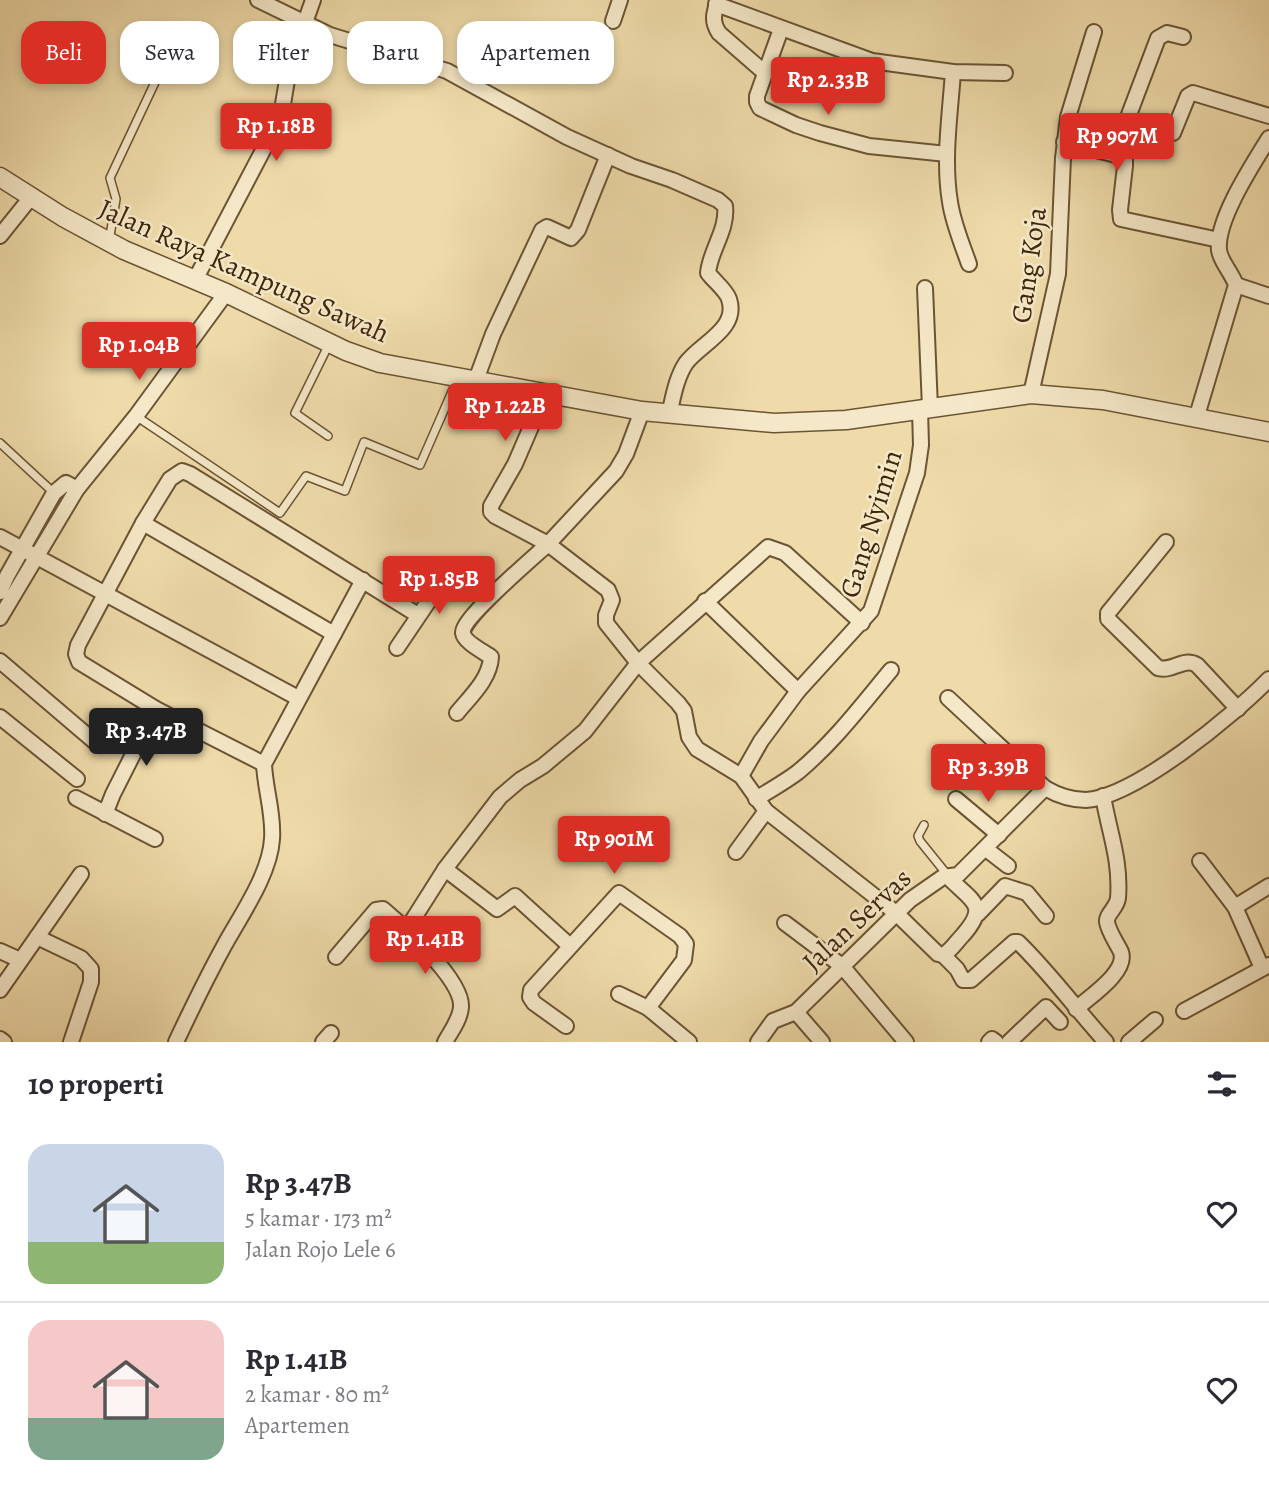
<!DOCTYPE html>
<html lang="id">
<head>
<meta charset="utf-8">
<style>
  body { margin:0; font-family:Alegreya,serif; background:#f7f7f7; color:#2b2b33; height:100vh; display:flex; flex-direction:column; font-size:26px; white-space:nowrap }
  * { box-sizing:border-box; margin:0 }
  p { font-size:23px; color:#7c7c81 }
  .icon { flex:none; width:38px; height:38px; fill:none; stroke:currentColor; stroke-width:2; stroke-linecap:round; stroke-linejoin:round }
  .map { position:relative; height:1042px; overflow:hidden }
  .side { display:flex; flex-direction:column; background:#fff; flex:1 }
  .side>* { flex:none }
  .guide { position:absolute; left:21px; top:21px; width:700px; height:63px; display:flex; gap:14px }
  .price { position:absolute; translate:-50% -60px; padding:0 16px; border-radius:7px; background:#d93025; color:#fff; font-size:23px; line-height:46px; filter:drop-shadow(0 2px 4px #0008) }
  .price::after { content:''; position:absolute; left:50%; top:42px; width:21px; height:16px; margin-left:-10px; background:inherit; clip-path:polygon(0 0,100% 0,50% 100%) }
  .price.on { background:#222; color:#fff }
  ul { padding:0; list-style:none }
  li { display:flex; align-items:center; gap:21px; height:175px; padding:0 28px }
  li+li { border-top:2px solid #e1e1e2 }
  li span { display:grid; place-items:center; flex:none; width:196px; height:140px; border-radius:21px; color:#555 }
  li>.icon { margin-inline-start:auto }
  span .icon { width:84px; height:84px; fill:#fffc; stroke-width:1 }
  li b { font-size:30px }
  h2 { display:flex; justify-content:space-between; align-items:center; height:84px; padding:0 28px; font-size:30px }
  .pill { padding:0 24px; border-radius:21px; background:#fff; box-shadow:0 4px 10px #0003; font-size:24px; line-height:63px }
  .pill.on { background:#d93025; color:#fff }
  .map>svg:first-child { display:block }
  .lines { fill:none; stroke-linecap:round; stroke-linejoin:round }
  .service-casing { stroke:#6b5434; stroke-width:10 }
  .minor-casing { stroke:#6b5434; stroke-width:18 }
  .tertiary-casing { stroke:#6b5434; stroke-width:21 }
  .service { stroke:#f5e8c8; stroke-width:7 }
  .minor { stroke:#f5e8c8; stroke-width:14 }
  .tertiary { stroke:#f5e8c8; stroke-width:18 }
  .labels { text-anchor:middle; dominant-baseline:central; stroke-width:5; stroke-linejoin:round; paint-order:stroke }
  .street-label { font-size:28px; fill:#3f270c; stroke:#f5e8c8 }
</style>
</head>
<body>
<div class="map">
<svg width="1269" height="1042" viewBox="0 0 1269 1042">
  <rect width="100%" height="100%" fill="#efdbaa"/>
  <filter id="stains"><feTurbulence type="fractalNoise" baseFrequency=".00286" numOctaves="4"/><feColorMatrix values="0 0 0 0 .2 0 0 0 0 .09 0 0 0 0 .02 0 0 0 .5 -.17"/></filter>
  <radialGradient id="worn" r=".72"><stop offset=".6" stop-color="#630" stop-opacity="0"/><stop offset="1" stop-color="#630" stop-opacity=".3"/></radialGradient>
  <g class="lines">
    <g class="service-casing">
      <g id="service">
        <polyline points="109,242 116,199 110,178 173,44"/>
        <polyline points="136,416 280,513 306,476 345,491 364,442 420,465 458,378"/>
        <polyline points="328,436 295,413 329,344"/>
        <polyline points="0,443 54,493"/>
        <polyline points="924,825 918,836 920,841 949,877"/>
      </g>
    </g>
    <g class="minor-casing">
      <g id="minor">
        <path d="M 258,0 L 330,35 L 447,71 L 567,137 L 631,166 L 672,180 L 718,200 L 725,206 C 728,230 710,250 708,273 C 714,281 726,290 729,299 C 739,329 701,343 686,363 C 676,378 673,398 669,415"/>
        <path d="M 718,0 C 714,13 711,21 719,33 L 765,73"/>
        <polyline points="716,4 872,61 953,72 1005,73"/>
        <polyline points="613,21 620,0"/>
        <polyline points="781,29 757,96 757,102 760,108 796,125 820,133 869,146 947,154"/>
        <path d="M 953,72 C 950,115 943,160 950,202 C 953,223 962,244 969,264"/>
        <polyline points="1127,120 1173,133 1188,96 1193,93 1269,116"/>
        <polyline points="1064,142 1116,155 1127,120 1158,38 1167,33 1183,37"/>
        <polyline points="1116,155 1125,160 1125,166 1120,210 1121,219 1219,240"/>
        <polyline points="0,236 32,196"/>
        <polyline points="195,280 281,116 289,68 313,0"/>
        <polyline points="1236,285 1269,296"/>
        <polyline points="925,288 930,408"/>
        <polyline points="476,380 493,334 542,230 547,227 571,238 578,230 608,155"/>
        <polyline points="1031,394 1058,274 1063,158 1068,117 1094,32"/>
        <path d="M 642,411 L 626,454 L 616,471 L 548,544 L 608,590 L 612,600 L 606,615 L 606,623 L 638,663 L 678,703 L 684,711 L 689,737 L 697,749 L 741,776 L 766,811 L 896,913 L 938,954 L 943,955 C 951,951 956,942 963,935 C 989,905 973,902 949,878"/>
        <path d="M 1196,419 L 1236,285 C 1232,273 1220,261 1219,250 C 1216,220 1253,164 1269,138"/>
        <polyline points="143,523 334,634"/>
        <polyline points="0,537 298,698"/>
        <path d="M 1166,542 L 1108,613 L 1108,619 L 1158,668 C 1173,672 1183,657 1197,665 L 1238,709"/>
        <polyline points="0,592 7,576 54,493 66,483 77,489"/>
        <polyline points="705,601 798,691"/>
        <polyline points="0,618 77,489 136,416 226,293"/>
        <polyline points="397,648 453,565"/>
        <polyline points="0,661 95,742"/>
        <polyline points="948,698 1045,788"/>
        <path d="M 457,713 C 470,697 490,679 491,657 C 484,652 464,642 463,633 C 461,619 534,557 548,544 L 495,516 L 491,512 L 491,506 L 515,464 L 546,392"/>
        <polyline points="0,717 77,779"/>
        <polyline points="264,764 156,709 79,662 76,654 78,645 143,523 170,479 182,471 190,474 418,615"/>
        <polyline points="741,776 761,741 798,691 871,611 917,473 921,445 920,410"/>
        <polyline points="76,798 155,839"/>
        <path d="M 756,799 C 770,790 785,782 798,772 C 834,742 861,706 891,670"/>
        <polyline points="956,799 999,835"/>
        <polyline points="105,814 113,794 156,709"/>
        <polyline points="986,849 1008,866"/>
        <polyline points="736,852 766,811"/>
        <polyline points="1200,861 1235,907 1262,968"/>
        <polyline points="445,869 497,909 515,896 570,946"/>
        <polyline points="1235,907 1269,886"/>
        <polyline points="978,914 1005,886 1027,893 1046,916"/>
        <polyline points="785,923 842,966 906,1042"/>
        <polyline points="407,929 445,869 500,797 520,780 543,766 585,731 638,663 768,547 785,553 862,623"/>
        <polyline points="37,937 81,958 91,969 91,982 71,1042"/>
        <polyline points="0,951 20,960"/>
        <path d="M 943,955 L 957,969 L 963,980 L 971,980 L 1014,942 L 1018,942 C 1050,973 1076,1009 1106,1042"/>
        <path d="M 336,957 L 376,910 L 383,909 C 403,926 463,980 461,1007 C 460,1020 451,1031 445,1042"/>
        <polyline points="0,990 81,874"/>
        <polyline points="619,994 648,1008"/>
        <path d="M 1076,1009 C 1089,997 1128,972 1121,952 C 1117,943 1109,933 1107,922 C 1106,914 1117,908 1118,898 C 1121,860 1109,832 1103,796"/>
        <polyline points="1184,1011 1269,965"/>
        <polyline points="796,1012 822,1042"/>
        <polyline points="566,1026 534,1003 530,997 531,990 619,893 680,936 686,944 684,960 648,1008 689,1042"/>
        <polyline points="0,1039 4,1042"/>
        <path d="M 176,1042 C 191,1010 207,977 224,946 C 241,915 270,874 272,839 C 274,814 265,789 264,764 L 363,580"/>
        <polyline points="323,1042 331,1033"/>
        <path d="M 758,1042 L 773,1021 L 796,1012 L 910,900 L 943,877 L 958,875 L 1045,788 C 1057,795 1071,800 1086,800 C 1135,797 1234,715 1269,679"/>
        <polyline points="989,1042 992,1039 996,1042"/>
        <polyline points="1009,1042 1046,1007 1060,1022"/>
        <polyline points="1129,1042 1155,1020"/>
      </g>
    </g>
    <g class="tertiary-casing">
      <polyline id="tertiary" points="0,177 63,217 124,250 226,293 346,351 380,363 642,411 774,423 846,420 1031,394 1103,400 1269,432"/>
    </g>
    <use href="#service" class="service"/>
    <use href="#minor" class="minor"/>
    <use href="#tertiary" class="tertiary"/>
  </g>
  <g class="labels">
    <g class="street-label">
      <text transform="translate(1029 265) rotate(-82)">Gang Koja</text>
      <text transform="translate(244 271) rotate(24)">Jalan Raya Kampung Sawah</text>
      <text transform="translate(871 524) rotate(-73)">Gang Nyimin</text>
      <text transform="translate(857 920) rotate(-43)">Jalan Servas</text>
    </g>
  </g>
  <rect width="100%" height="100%" filter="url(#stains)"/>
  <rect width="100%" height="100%" fill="url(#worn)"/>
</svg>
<b class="price" style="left:828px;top:117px">Rp 2.33B</b>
<b class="price" style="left:276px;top:163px">Rp 1.18B</b>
<b class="price" style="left:1117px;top:173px">Rp 907M</b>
<b class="price" style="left:139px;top:382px">Rp 1.04B</b>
<b class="price" style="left:505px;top:443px">Rp 1.22B</b>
<b class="price" style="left:439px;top:616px">Rp 1.85B</b>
<b class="price on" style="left:146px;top:768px">Rp 3.47B</b>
<b class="price" style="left:988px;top:804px">Rp 3.39B</b>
<b class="price" style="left:614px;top:876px">Rp 901M</b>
<b class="price" style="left:425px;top:976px">Rp 1.41B</b>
<div class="guide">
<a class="pill on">Beli</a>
<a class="pill">Sewa</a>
<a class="pill">Filter</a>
<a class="pill">Baru</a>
<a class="pill">Apartemen</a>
</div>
</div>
<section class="side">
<h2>10 properti<svg class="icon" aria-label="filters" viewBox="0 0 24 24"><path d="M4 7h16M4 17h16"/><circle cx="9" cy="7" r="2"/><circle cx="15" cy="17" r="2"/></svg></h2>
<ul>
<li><span style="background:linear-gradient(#c9d6e8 70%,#8fb573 0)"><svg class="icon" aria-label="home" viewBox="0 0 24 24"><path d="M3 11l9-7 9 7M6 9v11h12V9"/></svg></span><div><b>Rp 3.47B</b><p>5 kamar · 173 m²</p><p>Jalan Rojo Lele 6</p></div><svg class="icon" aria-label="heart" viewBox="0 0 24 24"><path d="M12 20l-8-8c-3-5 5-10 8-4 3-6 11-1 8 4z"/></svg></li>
<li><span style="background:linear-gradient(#f6c9c9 70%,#7fa58c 0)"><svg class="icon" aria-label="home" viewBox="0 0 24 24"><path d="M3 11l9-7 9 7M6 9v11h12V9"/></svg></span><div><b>Rp 1.41B</b><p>2 kamar · 80 m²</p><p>Apartemen</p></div><svg class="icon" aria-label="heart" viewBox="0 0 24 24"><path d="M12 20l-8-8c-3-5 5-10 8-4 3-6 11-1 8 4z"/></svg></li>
</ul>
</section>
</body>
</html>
